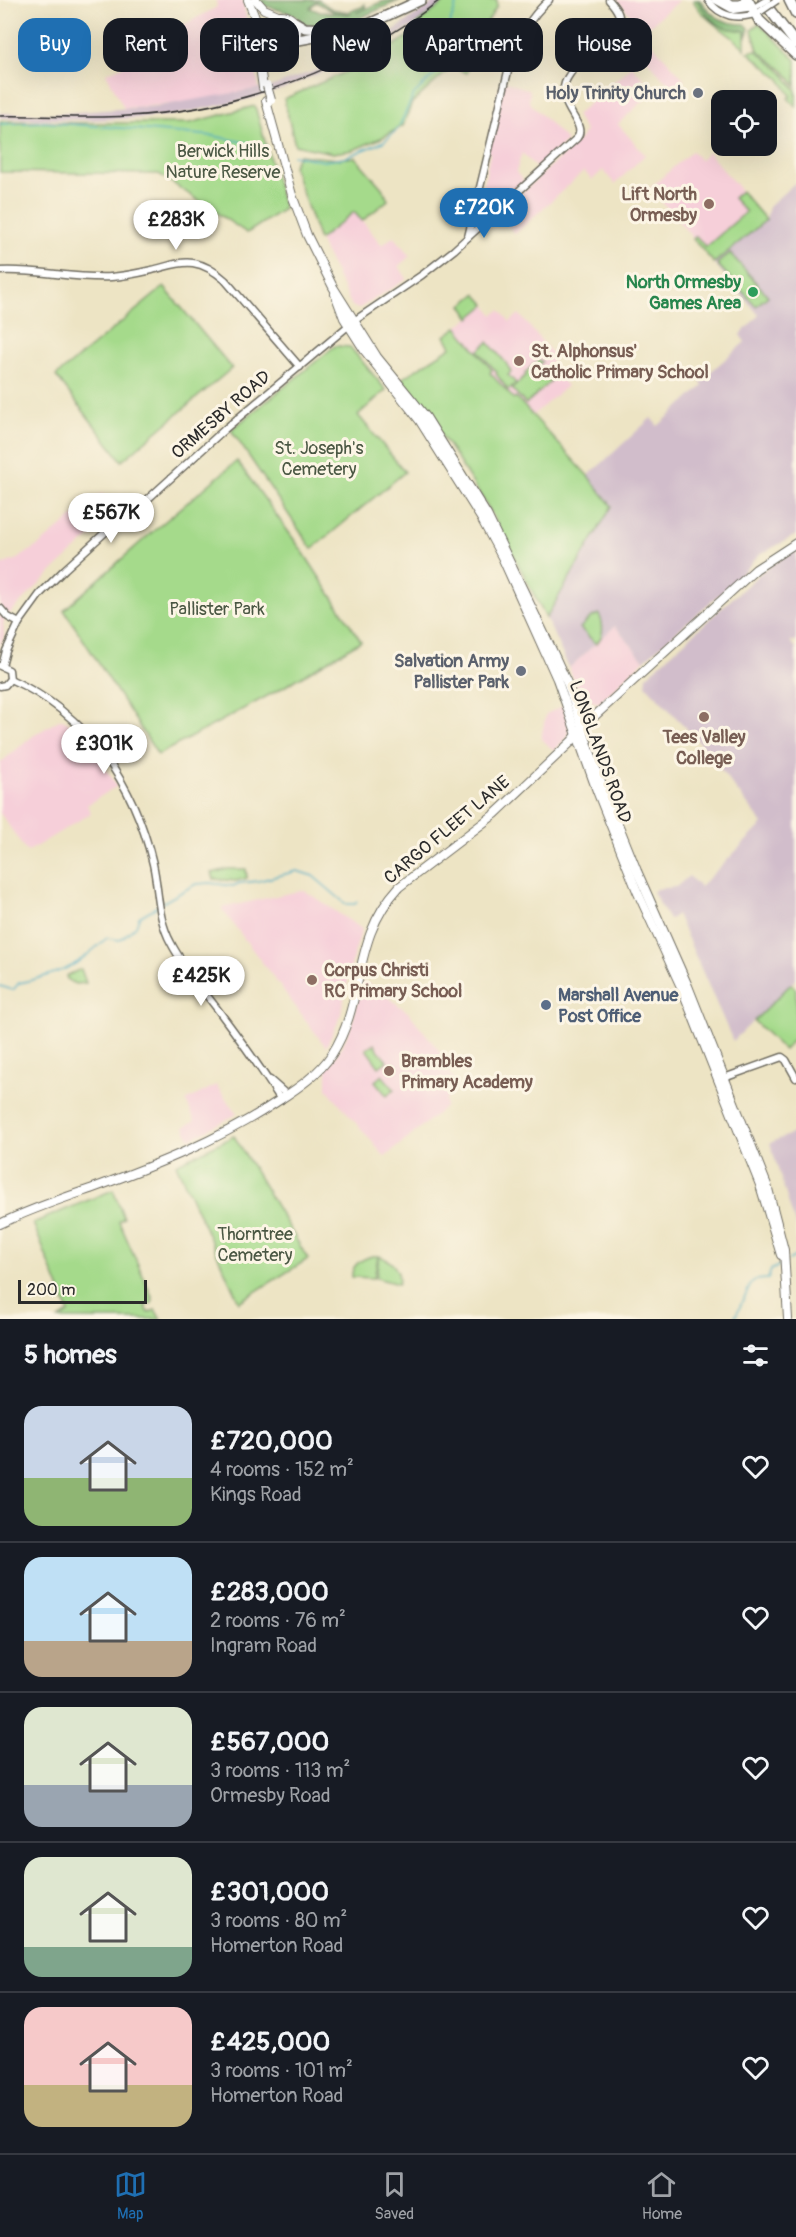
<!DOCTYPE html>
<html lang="en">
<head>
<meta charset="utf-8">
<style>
  body { margin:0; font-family:Pangolin,sans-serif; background:#242831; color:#f1f3f6; height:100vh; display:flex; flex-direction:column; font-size:22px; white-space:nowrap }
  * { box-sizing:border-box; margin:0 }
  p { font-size:20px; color:#9ea1a6 }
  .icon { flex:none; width:33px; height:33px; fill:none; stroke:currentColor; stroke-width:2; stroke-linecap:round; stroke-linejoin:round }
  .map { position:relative; height:1319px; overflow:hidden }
  .sheet { display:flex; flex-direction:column; background:#171b24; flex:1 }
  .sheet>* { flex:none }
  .hud { position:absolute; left:18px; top:18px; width:760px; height:54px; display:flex; gap:12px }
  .controls { position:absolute; left:711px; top:90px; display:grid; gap:12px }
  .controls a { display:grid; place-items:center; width:66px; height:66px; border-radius:12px; background:#171b24; box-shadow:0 6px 24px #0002; font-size:30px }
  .scale { position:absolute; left:18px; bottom:15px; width:129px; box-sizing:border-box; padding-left:6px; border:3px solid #2b2b2b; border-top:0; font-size:16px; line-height:21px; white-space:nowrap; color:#2b2b2b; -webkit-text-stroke:4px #fcf5e5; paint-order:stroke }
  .price { position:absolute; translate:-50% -51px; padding:0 14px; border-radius:21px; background:#fff; color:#222; font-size:20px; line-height:39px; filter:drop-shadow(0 2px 3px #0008) }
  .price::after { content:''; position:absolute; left:50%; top:36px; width:18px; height:14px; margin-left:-9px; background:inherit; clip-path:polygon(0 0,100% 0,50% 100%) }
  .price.on { background:#1f6fb2; color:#fff }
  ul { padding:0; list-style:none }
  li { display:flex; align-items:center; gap:18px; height:150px; padding:0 24px }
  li+li { border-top:2px solid #363941 }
  li span { display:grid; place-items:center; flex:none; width:168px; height:120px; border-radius:18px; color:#555 }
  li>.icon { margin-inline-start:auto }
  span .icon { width:72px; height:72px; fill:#fffc; stroke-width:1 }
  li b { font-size:26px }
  h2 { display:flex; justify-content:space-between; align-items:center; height:72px; padding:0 24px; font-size:26px }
  .chip { padding:0 21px; border-radius:18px; background:#171b24; box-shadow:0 6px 24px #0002; font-size:21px; line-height:54px }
  .chip.on { background:#1f6fb2; color:#fff }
  .menu { display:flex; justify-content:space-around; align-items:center; height:84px; border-top:2px solid #363941; background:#171b24; font-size:16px; color:#9ea1a6 }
  .menu a { display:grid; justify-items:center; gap:3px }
  .menu .on { color:#1f6fb2 }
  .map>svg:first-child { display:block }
  .built { fill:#f6cfd9 }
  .industrial { fill:#d1bdcb }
  .green { fill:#a5da8b; stroke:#68825b; stroke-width:1.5 }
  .forest { fill:#84ba77; stroke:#587251; stroke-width:1.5; fill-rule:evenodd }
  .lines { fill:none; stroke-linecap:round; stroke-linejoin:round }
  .stream { stroke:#44a9c3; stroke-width:1.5 }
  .minor-casing { stroke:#6f6c61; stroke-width:9 }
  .major-casing { stroke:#6f6c61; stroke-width:10 }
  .highway-casing { stroke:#6f6c61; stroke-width:12 }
  .minor { stroke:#fff; stroke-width:6 }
  .major { stroke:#fff; stroke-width:8 }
  .highway { stroke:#fff; stroke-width:9 }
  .rail { stroke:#2b2b2b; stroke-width:1.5 }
  .minor-bridge-casing { stroke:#6f6c61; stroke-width:9; stroke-linecap:butt }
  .major-bridge-casing { stroke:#6f6c61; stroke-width:10; stroke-linecap:butt }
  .minor-bridge { stroke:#fff; stroke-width:6 }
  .major-bridge { stroke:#fff; stroke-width:8 }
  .worship-dot { fill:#6b7280; stroke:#fcf5e5; stroke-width:2 }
  .education-dot { fill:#8d6e63; stroke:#fcf5e5; stroke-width:2 }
  .leisure-dot { fill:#2e9e5b; stroke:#fcf5e5; stroke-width:2 }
  .service-dot { fill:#5c6f8a; stroke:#fcf5e5; stroke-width:2 }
  .labels { text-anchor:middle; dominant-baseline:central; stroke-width:6; stroke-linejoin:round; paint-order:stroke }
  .worship-label { font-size:18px; font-weight:bold; fill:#5b616d; stroke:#fcf5e5; text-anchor:end }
  .park-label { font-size:18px; fill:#4a5743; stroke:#fcf5e5 }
  .education-label { font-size:18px; font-weight:bold; fill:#785e54; stroke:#fcf5e5; text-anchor:start }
  .leisure-label { font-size:18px; font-weight:bold; fill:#27864d; stroke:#fcf5e5; text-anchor:end }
  .street-label { font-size:18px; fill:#2b2b2b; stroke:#fcf5e5 }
  .service-label { font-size:18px; font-weight:bold; fill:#4e5e75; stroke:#fcf5e5; text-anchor:start }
</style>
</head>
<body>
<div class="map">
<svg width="796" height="1319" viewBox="0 0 796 1319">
  <rect width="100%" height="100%" fill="#fcf5e5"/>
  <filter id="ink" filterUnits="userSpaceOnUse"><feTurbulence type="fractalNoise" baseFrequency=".0167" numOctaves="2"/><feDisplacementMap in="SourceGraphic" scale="12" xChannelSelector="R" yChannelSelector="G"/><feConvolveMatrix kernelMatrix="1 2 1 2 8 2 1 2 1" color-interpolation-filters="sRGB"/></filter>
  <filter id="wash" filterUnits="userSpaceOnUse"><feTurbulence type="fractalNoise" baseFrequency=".008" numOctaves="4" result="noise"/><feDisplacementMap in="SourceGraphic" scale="24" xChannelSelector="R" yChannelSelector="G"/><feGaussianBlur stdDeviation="1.35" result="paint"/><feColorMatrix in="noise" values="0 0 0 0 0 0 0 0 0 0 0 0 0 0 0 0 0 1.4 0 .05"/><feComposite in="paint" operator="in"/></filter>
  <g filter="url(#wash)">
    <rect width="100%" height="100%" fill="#ede4c4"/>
    <g class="built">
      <polygon points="216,0 243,0 259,89 193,102 124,108 106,73 130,63 132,67 167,34 217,7"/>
      <polygon points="617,0 679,0 626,46 620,40 620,36 623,29 633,18"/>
      <polygon points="646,37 685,80 674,90 635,46"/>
      <polygon points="632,66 654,91 618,124 645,155 615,184 603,170 592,180 584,171 515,234 498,215 581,138 585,131 576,115"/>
      <polygon points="501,80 530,90 529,102 567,141 537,169 522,153 516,172 524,181 488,214 480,204 490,153 487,152 491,126"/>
      <polygon points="692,151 700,160 708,152 766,220 714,263 650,188"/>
      <polygon points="354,211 382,245 394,236 410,256 399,266 407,279 358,309 352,306 319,240"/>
      <polygon points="486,305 493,315 500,310 510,322 519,314 556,358 549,364 567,386 533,415 516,397 499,413 475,386 492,370 457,327"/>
      <polygon points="102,493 117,513 60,564 7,616 3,623 4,635 0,648 0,565 16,560 39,545"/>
      <polygon points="615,626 644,660 599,703 582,699 569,668"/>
      <polygon points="563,706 570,725 568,736 554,751 541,738 546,714"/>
      <polygon points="59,720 65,720 94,751 117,786 87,805 91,813 27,852 0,813 0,763 34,735"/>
      <polygon points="304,890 362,929 353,957 340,1018 326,1047 221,908"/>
      <polygon points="362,982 373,986 409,1013 454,1069 449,1073 457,1082 456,1090 445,1100 446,1106 385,1157 327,1089 327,1067 335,1058 345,1040 353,1020"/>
      <polygon points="216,1085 237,1114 190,1139 184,1127 195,1121 186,1101"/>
    </g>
    <g class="industrial">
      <polygon points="437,0 448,0 414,26 358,57 283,89 254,98 175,115 144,118 89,120 0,118 0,113 51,114 159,106 273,86 319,69 359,49 396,29"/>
      <polygon points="796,182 796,535 759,555 738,578 644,660 615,626 569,668 546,618 612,506 588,476 651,418 658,426 703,386 700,381 745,342 740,335 759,315 714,263 766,220 769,206"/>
      <polygon points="796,549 796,641 790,641 796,648 796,979 733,1041 677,914 669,920 653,892 656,889 676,887 689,876 700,887 763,824 698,741 646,685 647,676 735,596 763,571"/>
      <polygon points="796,1132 796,1227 770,1143"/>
    </g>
    <g class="green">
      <polygon points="448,0 497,0 497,6 482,31 467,73 452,67 412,103 403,126 381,138 353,150 333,153 295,145 284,99 368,62 414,33 414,26"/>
      <path d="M 693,0 L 697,0 L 712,21 L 727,28 L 745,31 L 745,49 C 729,31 704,22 693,0 Z"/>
      <circle cx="281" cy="30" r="12"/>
      <polygon points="759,23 796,60 796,86 785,72 758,50 752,30"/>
      <polygon points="756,50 783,73 796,90 796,107 788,98 791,96 780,79 748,52"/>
      <polygon points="255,106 284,209 247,233 159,174 0,172 0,121 86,123 190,123"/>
      <polygon points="298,155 337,159 355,157 382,188 388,200 362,221 354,212 319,240 293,166"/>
      <polygon points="741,191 766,220 714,263 693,239 696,236 706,247 746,212 733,198"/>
      <polygon points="730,253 768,296 756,306 717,264"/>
      <polygon points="164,287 232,368 122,461 56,376"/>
      <polygon points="476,294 486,305 470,318 462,305"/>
      <polygon points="457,327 492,370 490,373 514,399 516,397 588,476 612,506 546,618 491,512 449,446 400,380 451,347 445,336"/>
      <polygon points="488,342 506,363 511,372 508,375 516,383 508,390 496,374 497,372 478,351"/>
      <polygon points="335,346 350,347 386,390 358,415 405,472 312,549 231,430"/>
      <polygon points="539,360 542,362 537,366 551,381 526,404 512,389 526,375 525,373"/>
      <polygon points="237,461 303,552 361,641 282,688 158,755 64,610 151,533"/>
      <path d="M 599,614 C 604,625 605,635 596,644 L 580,628 L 590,618 Z"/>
      <polygon points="228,869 246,869 247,878 236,881 214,879 212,873"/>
      <polygon points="81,969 86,983 75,984 67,979 66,976"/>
      <polygon points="791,984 796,989 796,1037 784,1050 754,1021"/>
      <polygon points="374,1044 387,1061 379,1067 366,1049"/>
      <polygon points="382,1075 394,1089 387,1096 375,1081"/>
      <polygon points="234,1136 308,1259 239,1302 176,1164"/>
      <polygon points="113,1190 124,1218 119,1221 153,1299 152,1303 145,1306 148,1313 155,1310 161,1319 59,1319 69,1313 33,1223"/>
      <path d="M 372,1256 L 378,1256 L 374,1278 L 352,1277 C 351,1265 362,1259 372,1256 Z"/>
      <path d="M 379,1256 C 391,1260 402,1271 398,1284 L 376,1278 Z"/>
    </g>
    <g class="forest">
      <path d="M 259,0 L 319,0 L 332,9 L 348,12 L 362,7 L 365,4 L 365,9 L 356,13 C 376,6 378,0 400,0 L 353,21 L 325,21 L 321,27 L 305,24 L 293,14 L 266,6 ZM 316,2 L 334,12 L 352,14 L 320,12 L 310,8 Z"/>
      <path d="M 697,0 L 700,0 C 712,17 724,24 745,24 L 749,28 L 746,38 L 745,31 C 739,29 736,30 730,29 C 714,26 705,13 697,0 Z"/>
    </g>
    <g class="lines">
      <g class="stream">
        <polyline points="0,124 43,122 145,130 214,136 267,147"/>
        <polyline points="293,155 324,161 344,158 383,142 398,129 414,94 445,64 451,20 458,0"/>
        <polyline points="162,903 196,884 210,883 233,886 240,883 258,881 297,871 313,876 346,904 355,904 357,902"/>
        <path d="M 0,986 L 13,990 L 19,983 C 30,981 64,971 73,965 C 85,958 96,947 107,938 L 120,940 L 136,926 L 139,917 L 158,906"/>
        <polyline points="789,1260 796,1256"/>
        <polyline points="734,1319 752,1282 755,1280 768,1279 771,1270 782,1264"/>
      </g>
    </g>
  </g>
  <g filter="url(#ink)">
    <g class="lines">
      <g class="minor-casing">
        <g id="minor">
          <path d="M 708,0 C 720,17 738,20 757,13"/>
          <polyline points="715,0 733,10 754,7"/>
          <path d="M 468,237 L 510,63 C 518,38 529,18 549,0"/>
          <path d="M 0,271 C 37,269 74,279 111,277 C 125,276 139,273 152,270 C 166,267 179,261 193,263 C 206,265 216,272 225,280 L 300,367"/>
          <polyline points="0,608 8,617 19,623"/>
          <path d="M 2,666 L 6,651 L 19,623 L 40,594 L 65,569 L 122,517 L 149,498 L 225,429 L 354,321 L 422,275 L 454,250 L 577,138 C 588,124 557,107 565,83 C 571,65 604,42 618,29 C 622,17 618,10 609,0"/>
          <path d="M 10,679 C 88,714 134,783 153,864 C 159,890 157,918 171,943 C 184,968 204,991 221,1014 C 242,1042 262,1070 281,1100"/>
          <polyline points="0,686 5,685 10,679 9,670 0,666"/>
          <polyline points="721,1079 782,1057 786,1060 796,1078"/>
          <polyline points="270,1080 287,1095"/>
        </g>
      </g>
      <g class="major-casing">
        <g id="major">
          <polyline points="248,0 254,15 265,33"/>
          <polyline points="256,0 264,9 278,15"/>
          <circle cx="281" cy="31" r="16"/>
          <polyline points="265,67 270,55 283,47"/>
          <polyline points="263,88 260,66 266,37"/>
          <polyline points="266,101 292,195 307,235 333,287 377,357 426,417 487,515 552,650 568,685 596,769 637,871 688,986 767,1185 784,1250 788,1319"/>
          <polyline points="335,294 344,318 365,351 420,421 481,518 502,557 557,679 597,791 637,891 682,989 760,1185 781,1255"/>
          <path d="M 0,1224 C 30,1209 61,1199 93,1188 C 156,1165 222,1139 278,1101 C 298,1088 319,1074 332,1054 C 367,999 350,940 399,887 L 495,814 L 571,742 L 587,723 L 756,569 L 796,543"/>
        </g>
      </g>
      <g class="highway-casing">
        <g id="highway">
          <polyline points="720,0 732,5 742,5 745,0"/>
          <polyline points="748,0 759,20 796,55"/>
          <polyline points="789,0 796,14"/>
          <polyline points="763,1 796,44"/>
          <polyline points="295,22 305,28 327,29"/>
          <polyline points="293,41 358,29 421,0"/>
        </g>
      </g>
      <use href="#minor" class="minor"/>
      <use href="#major" class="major"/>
      <use href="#highway" class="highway"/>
      <path class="rail" d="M 0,116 C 43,115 85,119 128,116 C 241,110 351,69 440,0"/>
      <g class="minor-bridge-casing">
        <g id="minor-bridge">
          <polyline points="757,6 767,0"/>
          <polyline points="761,11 777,0"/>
        </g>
      </g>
      <g class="major-bridge-casing">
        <polyline id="major-bridge" points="267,86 271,100"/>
      </g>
      <use href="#minor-bridge" class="minor-bridge"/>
      <use href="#major-bridge" class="major-bridge"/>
    </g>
  </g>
  <g class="worship-dot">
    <circle cx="698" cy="93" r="6"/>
    <circle cx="521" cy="671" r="6"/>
  </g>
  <g class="education-dot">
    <circle cx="709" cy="204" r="6"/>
    <circle cx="519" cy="361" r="6"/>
    <circle cx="704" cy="717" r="6"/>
    <circle cx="312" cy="980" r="6"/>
    <circle cx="389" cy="1071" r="6"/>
  </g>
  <circle class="leisure-dot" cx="753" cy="292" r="6"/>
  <circle class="service-dot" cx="546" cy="1005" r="6"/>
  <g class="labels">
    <g class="worship-label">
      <text x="686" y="93">Holy Trinity Church</text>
      <text x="509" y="661">Salvation Army<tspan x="509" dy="21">Pallister Park</tspan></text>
    </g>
    <g class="park-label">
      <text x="223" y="151">Berwick Hills<tspan x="223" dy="21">Nature Reserve</tspan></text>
      <text x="319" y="448">St. Joseph's<tspan x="319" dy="21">Cemetery</tspan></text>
      <text x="217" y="609">Pallister Park</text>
      <text x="255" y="1234">Thorntree<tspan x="255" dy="21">Cemetery</tspan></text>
    </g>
    <g class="education-label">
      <text x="697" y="194" text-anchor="end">Lift North<tspan x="697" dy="21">Ormesby</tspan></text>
      <text x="531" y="351">St. Alphonsus'<tspan x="531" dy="21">Catholic Primary School</tspan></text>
      <text x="704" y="737" text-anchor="middle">Tees Valley<tspan x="704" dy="21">College</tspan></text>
      <text x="324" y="970">Corpus Christi<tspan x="324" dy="21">RC Primary School</tspan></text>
      <text x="401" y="1061">Brambles<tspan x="401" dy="21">Primary Academy</tspan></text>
    </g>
    <g class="leisure-label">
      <text x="741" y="282">North Ormesby<tspan x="741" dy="21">Games Area</tspan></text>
    </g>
    <g class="street-label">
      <text transform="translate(221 415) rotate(-41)">ORMESBY ROAD</text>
      <text transform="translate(600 752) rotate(70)">LONGLANDS ROAD</text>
      <text transform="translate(447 830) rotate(-40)">CARGO FLEET LANE</text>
    </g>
    <g class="service-label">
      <text x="558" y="995">Marshall Avenue<tspan x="558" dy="21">Post Office</tspan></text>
    </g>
  </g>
</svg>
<div class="controls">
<a><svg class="icon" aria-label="locate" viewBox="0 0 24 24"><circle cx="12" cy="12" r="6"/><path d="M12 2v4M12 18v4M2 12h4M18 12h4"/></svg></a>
</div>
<div class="scale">200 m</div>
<b class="price on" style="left:484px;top:239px">£720K</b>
<b class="price" style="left:176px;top:251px">£283K</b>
<b class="price" style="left:111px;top:544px">£567K</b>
<b class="price" style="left:104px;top:775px">£301K</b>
<b class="price" style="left:201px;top:1007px">£425K</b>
<div class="hud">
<a class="chip on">Buy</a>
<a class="chip">Rent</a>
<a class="chip">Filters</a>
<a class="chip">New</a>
<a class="chip">Apartment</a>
<a class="chip">House</a>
</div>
</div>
<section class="sheet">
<h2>5 homes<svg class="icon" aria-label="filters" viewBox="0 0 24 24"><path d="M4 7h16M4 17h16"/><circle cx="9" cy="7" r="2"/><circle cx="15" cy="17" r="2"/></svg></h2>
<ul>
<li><span style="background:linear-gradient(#c9d6e8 60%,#8fb573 0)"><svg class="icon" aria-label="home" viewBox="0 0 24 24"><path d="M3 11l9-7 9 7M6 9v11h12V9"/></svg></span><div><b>£720,000</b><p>4 rooms · 152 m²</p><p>Kings Road</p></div><svg class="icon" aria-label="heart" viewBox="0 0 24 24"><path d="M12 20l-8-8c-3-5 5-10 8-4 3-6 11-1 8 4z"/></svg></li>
<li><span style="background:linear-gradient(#bfe0f5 70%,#b9a48a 0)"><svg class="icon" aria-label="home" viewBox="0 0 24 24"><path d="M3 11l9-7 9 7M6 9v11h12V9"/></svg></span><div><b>£283,000</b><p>2 rooms · 76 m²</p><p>Ingram Road</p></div><svg class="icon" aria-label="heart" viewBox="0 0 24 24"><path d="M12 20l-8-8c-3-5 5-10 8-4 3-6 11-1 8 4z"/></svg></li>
<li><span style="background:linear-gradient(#dfe7d0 65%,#9aa5b1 0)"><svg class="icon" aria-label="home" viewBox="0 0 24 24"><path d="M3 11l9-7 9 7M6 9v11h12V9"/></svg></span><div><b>£567,000</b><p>3 rooms · 113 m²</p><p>Ormesby Road</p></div><svg class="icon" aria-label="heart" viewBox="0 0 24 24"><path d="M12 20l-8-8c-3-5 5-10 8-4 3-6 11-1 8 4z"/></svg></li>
<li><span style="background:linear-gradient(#dfe7d0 75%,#7fa58c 0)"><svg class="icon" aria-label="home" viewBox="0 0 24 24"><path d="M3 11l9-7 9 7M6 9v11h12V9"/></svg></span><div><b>£301,000</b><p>3 rooms · 80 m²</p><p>Homerton Road</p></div><svg class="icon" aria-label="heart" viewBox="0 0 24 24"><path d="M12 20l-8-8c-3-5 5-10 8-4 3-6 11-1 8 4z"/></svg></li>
<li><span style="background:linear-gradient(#f6c9c9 65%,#c2b280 0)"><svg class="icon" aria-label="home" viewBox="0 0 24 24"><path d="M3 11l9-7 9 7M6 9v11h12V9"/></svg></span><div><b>£425,000</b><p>3 rooms · 101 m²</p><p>Homerton Road</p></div><svg class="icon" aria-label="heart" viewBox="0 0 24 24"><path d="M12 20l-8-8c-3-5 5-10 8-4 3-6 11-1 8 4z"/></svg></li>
</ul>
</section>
<nav class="menu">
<a class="on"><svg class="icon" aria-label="map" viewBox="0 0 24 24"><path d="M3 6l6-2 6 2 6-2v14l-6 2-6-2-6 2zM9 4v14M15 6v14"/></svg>Map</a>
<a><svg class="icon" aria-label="saved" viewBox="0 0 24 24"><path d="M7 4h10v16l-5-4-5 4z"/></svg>Saved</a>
<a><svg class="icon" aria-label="home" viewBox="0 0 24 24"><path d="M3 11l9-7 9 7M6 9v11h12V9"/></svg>Home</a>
</nav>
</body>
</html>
